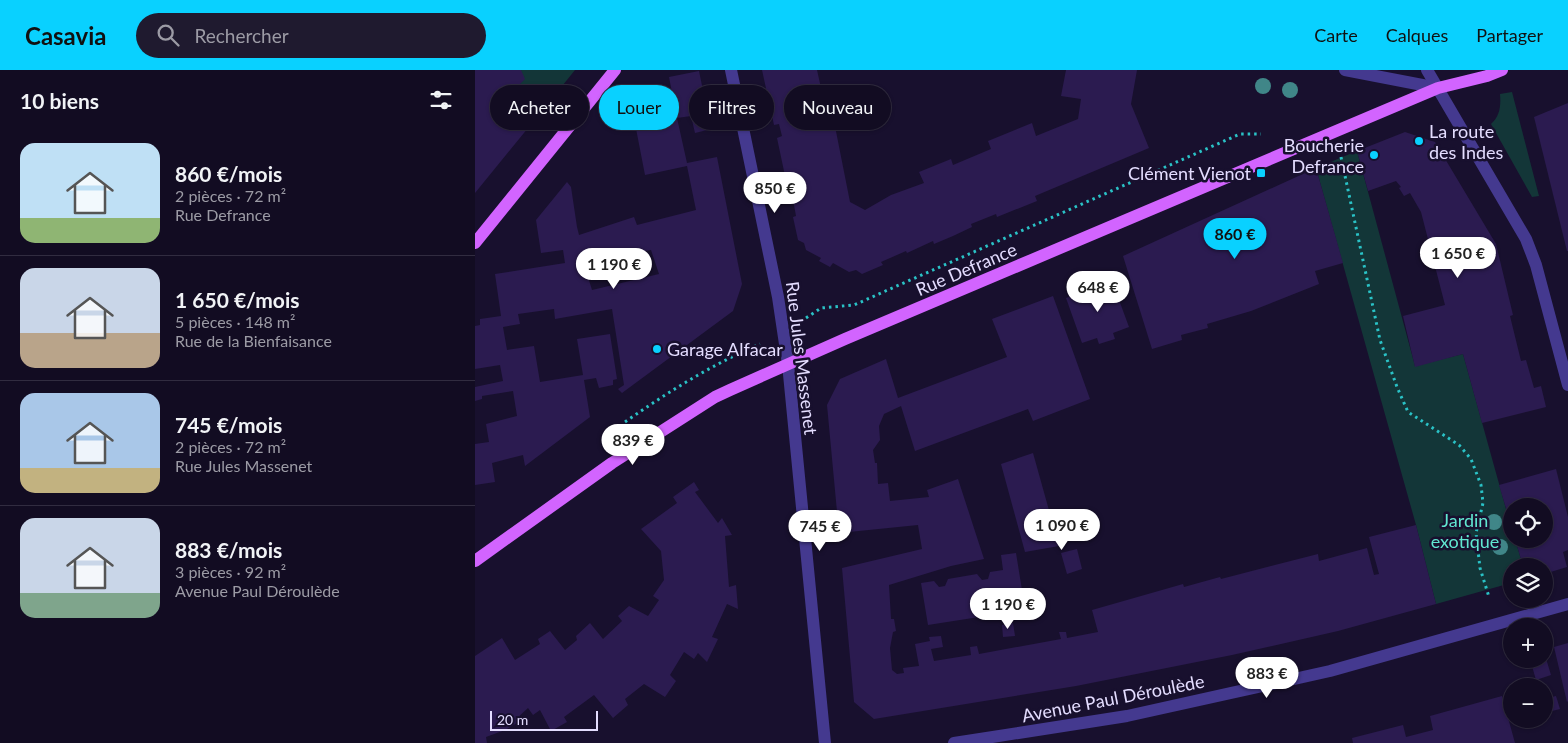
<!DOCTYPE html>
<html lang="fr">
<head>
<meta charset="utf-8">
<style>
  body { margin:0; font-family:Lato,sans-serif; background:#1f1a2f; color:#f1f3f6; height:100vh; display:flex; flex-direction:column; font-size:19px; white-space:nowrap }
  * { box-sizing:border-box; margin:0 }
  p { font-size:16px; color:#9c9ba5 }
  .icon { flex:none; width:28px; height:28px; fill:none; stroke:currentColor; stroke-width:2; stroke-linecap:round; stroke-linejoin:round }
  .map { position:relative; flex:1; overflow:hidden }
  .drawer { display:flex; flex-direction:column; background:#120c22; width:475px }
  .drawer>* { flex:none }
  .guide { position:absolute; left:15px; top:15px; width:475px; height:45px; display:flex; gap:10px }
  .controls { position:absolute; left:1028px; top:428px; display:grid; gap:10px }
  .controls a { display:grid; place-items:center; width:50px; height:50px; border-radius:50%; background:#120c22; box-shadow:0 1px 4px #0004,0 0 0 1px #312c40; font-size:25px }
  .scale { position:absolute; left:15px; bottom:12px; width:108px; box-sizing:border-box; padding-left:5px; border:2px solid #e4ddff; border-top:0; font-size:14px; line-height:18px; white-space:nowrap; color:#e4ddff; -webkit-text-stroke:4px #18102e; paint-order:stroke }
  .price { position:absolute; translate:-50% -42px; padding:0 11px; border-radius:18px; background:#fff; color:#222; font-size:16px; line-height:32px; filter:drop-shadow(0 1px 2px #0008) }
  .price::after { content:''; position:absolute; left:50%; top:30px; width:15px; height:11px; margin-left:-8px; background:inherit; clip-path:polygon(0 0,100% 0,50% 100%) }
  .price.on { background:#09d1ff; color:#111 }
  ul { padding:0; list-style:none }
  li { display:flex; align-items:center; gap:15px; height:125px; padding:0 20px }
  li+li { border-top:1px solid #312c40 }
  li span { display:grid; place-items:center; flex:none; width:140px; height:100px; border-radius:15px; color:#555 }
  li>.icon { margin-inline-start:auto }
  span .icon { width:60px; height:60px; fill:#fffc; stroke-width:1 }
  li b { font-size:21px }
  h2 { display:flex; justify-content:space-between; align-items:center; height:60px; padding:0 20px; font-size:21px }
  .chip { padding:0 18px; border-radius:22px; background:#120c22; box-shadow:0 1px 4px #0004,0 0 0 1px #312c40; font-size:18px; line-height:45px }
  .chip.on { background:#09d1ff; color:#111 }
  header { display:flex; align-items:center; gap:30px; box-sizing:border-box; height:70px; padding:0 25px; background:#09d1ff; color:#111 }
  header strong { font-size:24px }
  nav { display:flex; gap:28px; margin-inline-start:auto; font-size:18px }
  .search { width:350px; height:45px; background:#1f1a2f; display:flex; align-items:center; gap:12px; box-sizing:border-box; padding:0 18px; border-radius:28px; color:#9c9ba5; font-size:19px }
  main { display:flex; flex:1; min-height:0 }
  .map>svg:first-child { display:block }
  .green { fill:#133638 }
  .building { fill:#2b1b50; fill-rule:evenodd }
  .lines { fill:none; stroke-linecap:round; stroke-linejoin:round }
  .path { stroke:#2ac2c6; stroke-width:3; stroke-dasharray:2.5 4; stroke-linecap:butt }
  .minor { stroke:#44398f; stroke-width:12 }
  .major { stroke:#d264ff; stroke-width:12 }
  .tree { fill:#408688 }
  .poi-dot { fill:#09d1ff; stroke:#18102e; stroke-width:2 }
  .labels { text-anchor:middle; dominant-baseline:central; stroke-width:5; stroke-linejoin:round; paint-order:stroke }
  .poi-label { font-size:18px; fill:#e4ddff; stroke:#18102e; text-anchor:start }
  .street-label { font-size:18px; fill:#e4ddff; stroke:#18102e }
  .park-label { font-size:18px; fill:#61e7d1; stroke:#18102e }
</style>
</head>
<body>
<header>
<strong>Casavia</strong>
<div class="search"><svg class="icon" aria-label="search" viewBox="0 0 24 24"><circle cx="10" cy="10" r="6"/><path d="M15 15l6 6"/></svg>Rechercher</div>
<nav><a>Carte</a><a>Calques</a><a>Partager</a></nav>
</header>
<main>
<section class="drawer">
<h2>10 biens<svg class="icon" aria-label="filters" viewBox="0 0 24 24"><path d="M4 7h16M4 17h16"/><circle cx="9" cy="7" r="2"/><circle cx="15" cy="17" r="2"/></svg></h2>
<ul>
<li><span style="background:linear-gradient(#bfe0f5 75%,#8fb573 0)"><svg class="icon" aria-label="home" viewBox="0 0 24 24"><path d="M3 11l9-7 9 7M6 9v11h12V9"/></svg></span><div><b>860 €/mois</b><p>2 pièces · 72 m²</p><p>Rue Defrance</p></div></li>
<li><span style="background:linear-gradient(#c9d6e8 65%,#b9a48a 0)"><svg class="icon" aria-label="home" viewBox="0 0 24 24"><path d="M3 11l9-7 9 7M6 9v11h12V9"/></svg></span><div><b>1 650 €/mois</b><p>5 pièces · 148 m²</p><p>Rue de la Bienfaisance</p></div></li>
<li><span style="background:linear-gradient(#a9c7e8 75%,#c2b280 0)"><svg class="icon" aria-label="home" viewBox="0 0 24 24"><path d="M3 11l9-7 9 7M6 9v11h12V9"/></svg></span><div><b>745 €/mois</b><p>2 pièces · 72 m²</p><p>Rue Jules Massenet</p></div></li>
<li><span style="background:linear-gradient(#c9d6e8 75%,#7fa58c 0)"><svg class="icon" aria-label="home" viewBox="0 0 24 24"><path d="M3 11l9-7 9 7M6 9v11h12V9"/></svg></span><div><b>883 €/mois</b><p>3 pièces · 92 m²</p><p>Avenue Paul Déroulède</p></div></li>
</ul>
</section>
<div class="map">
<svg width="1093" height="673" viewBox="0 0 1093 673">
  <rect width="100%" height="100%" fill="#18102e"/>
  <g class="green">
    <polygon points="46,0 100,0 71,36 45,14"/>
    <path d="M 1037,22 L 1064,126 L 1057,127 L 1016,54 C 1025,46 1026,36 1025,24 Z"/>
    <polygon points="882,81 940,296 988,284 1036,457 1036,469 1040,469 1048,496 1036,496 1036,513 961,534 941,455 841,98"/>
  </g>
  <g class="building">
    <polygon points="0,0 46,0 50,9 45,14 71,36 0,123"/>
    <polygon points="287,0 342,0 348,27 354,26 375,132 390,140 416,125 449,113 444,102 476,89 478,95 516,79 513,71 557,53 561,66 603,49 606,29 586,26 591,0 662,0 656,34 674,78 560,126 562,131 522,147 521,144 496,154 497,157 478,166 459,174 458,171 432,183 431,181 406,192 408,195 387,204 381,200 374,202 358,193 355,197 344,191 346,188 331,180 329,173 323,170 318,147 321,146 316,119 313,120 302,68 307,66 304,54 299,55"/>
    <path d="M 224,1 L 236,59 L 220,63 L 216,46 L 202,48 L 212,93 L 242,87 L 267,214 L 258,241 L 147,323 L 143,319 L 149,315 L 137,239 L 80,249 L 79,239 L 43,244 L 45,254 L 28,257 L 32,280 L 59,276 L 65,312 L 108,305 L 102,269 L 135,264 L 142,309 L 138,310 L 138,315 L 124,318 L 121,308 L 109,310 L 115,347 L 50,396 L 48,385 L 17,393 L 20,412 L 0,415 L 0,374 L 14,372 L 11,354 L 42,346 L 38,321 L 7,326 L 7,329 L 0,331 L 0,317 L 28,311 L 25,295 L 0,299 L 0,256 L 5,255 L 5,249 L 26,246 L 20,204 L 90,193 L 88,180 L 66,183 L 61,150 L 92,112 L 96,117 L 102,157 L 104,165 L 159,147 L 162,155 L 221,140 L 212,96 L 170,105 L 157,38 L 198,28 L 194,7 ZM 176,180 L 184,204 L 117,220 L 113,207 L 172,188 L 170,181 Z"/>
    <polygon points="1093,33 1093,181 1092,181 1059,47"/>
    <polygon points="930,62 960,72 1021,174 1038,245 1035,246 1046,291 1051,290 1059,318 1066,316 1071,337 1007,353 988,284 940,297 928,246 970,235 946,142 935,123 929,126 924,118 926,117 921,111 893,121 882,81"/>
    <polygon points="841,98 868,193 840,201 844,214 776,241 732,254 733,258 706,265 707,270 677,279 648,186"/>
    <polygon points="637,211 654,257 638,263 640,269 624,274 622,268 607,273 591,228"/>
    <polygon points="578,226 615,329 558,351 553,339 440,381 426,336 409,344 404,356 405,370 398,380 400,393 402,393 403,414 413,413 415,431 454,427 452,420 483,409 509,489 476,496 414,515 416,549 419,549 421,561 418,562 415,578 417,600 422,604 429,603 428,598 444,596 440,574 455,571 454,567 466,566 468,577 456,579 459,591 496,585 495,577 502,576 504,584 586,569 584,562 591,562 592,568 623,562 617,540 708,514 709,517 745,507 746,509 843,484 844,491 892,478 899,505 904,504 894,467 941,455 961,534 863,561 757,585 601,616 399,649 379,632 367,498 447,479 443,455 364,463 352,335 365,309 411,289 423,328 532,287 517,249"/>
    <polygon points="558,383 584,476 550,482 526,394"/>
    <polygon points="1081,399 1093,447 1093,480 1088,482 1092,497 1069,504 1069,496 1048,496 1040,469 1069,469 1069,436 1036,436 1036,455 1024,415"/>
    <polygon points="219,412 224,420 220,422 243,453 247,448 257,465 250,466 254,517 261,515 263,539 252,534 237,567 243,569 232,592 223,583 219,589 209,582 195,605 201,611 190,627 169,614 150,629 153,635 138,648 119,625 89,647 92,652 76,661 65,640 58,645 53,638 41,649 42,653 30,660 11,667 12,673 0,673 0,586 27,568 40,590 65,574 63,569 75,561 90,580 102,570 101,566 115,553 128,569 147,551 143,546 154,536 173,546 184,530 178,526 189,510 186,481 166,459 202,433 198,427"/>
    <polygon points="602,479 607,499 592,504 586,483"/>
    <polygon points="541,483 547,520 532,523 536,542 453,555 446,513 459,511 464,517 470,516 473,509 502,504 507,510 513,509 515,502 528,500 526,485"/>
    <polygon points="538,553 540,566 528,567 527,555"/>
    <polygon points="1093,573 1093,631 1092,632 1079,577"/>
    <polygon points="1069,582 1076,605 1061,610 1055,589 1069,589"/>
    <polygon points="1027,626 1040,673 878,673 877,668 928,655 931,667 958,660 955,646"/>
    <polygon points="1081,626 1085,639 1069,643 1069,629"/>
  </g>
  <g class="lines">
    <g class="path">
      <polyline points="866,87 905,270 922,317 933,342 984,375 996,389 1006,415 1008,433 1001,463 1005,498 1014,527"/>
      <polyline points="331,248 346,238 379,235 765,64 786,64"/>
      <path d="M 150,352 C 193,322 236,295 285,274"/>
    </g>
    <g class="minor">
      <polyline points="256,0 303,227 313,294 350,673"/>
      <polyline points="870,0 963,18"/>
      <polyline points="952,0 1051,169 1061,195 1093,315"/>
      <polyline points="479,673 652,646 855,601 1093,534"/>
    </g>
    <g class="major">
      <polyline points="0,173 140,0"/>
      <polyline points="0,491 137,393 240,327 255,320 370,269 963,18 1012,6 1027,0"/>
    </g>
  </g>
  <g class="tree">
    <circle cx="788" cy="16" r="8"/>
    <circle cx="815" cy="20" r="8"/>
    <circle cx="1019" cy="452" r="8"/>
    <circle cx="1025" cy="477" r="8"/>
  </g>
  <g class="poi-dot">
    <circle cx="944" cy="71" r="5"/>
    <circle cx="899" cy="85" r="5"/>
    <rect x="781" y="98" width="10" height="10" rx="2.5"/>
    <circle cx="182" cy="279" r="5"/>
  </g>
  <g class="labels">
    <g class="poi-label">
      <text x="954" y="61">La route<tspan x="954" dy="21">des Indes</tspan></text>
      <text x="889" y="75" text-anchor="end">Boucherie<tspan x="889" dy="21">Defrance</tspan></text>
      <text x="776" y="103" text-anchor="end">Clément Vienot</text>
      <text x="192" y="279">Garage Alfacar</text>
    </g>
    <g class="street-label">
      <text transform="translate(491 199) rotate(-23)">Rue Defrance</text>
      <text transform="translate(327 288) rotate(83)">Rue Jules Massenet</text>
      <text transform="translate(638 628) rotate(-11)">Avenue Paul Déroulède</text>
    </g>
    <g class="park-label">
      <text x="990" y="450">Jardin<tspan x="990" dy="21">exotique</tspan></text>
    </g>
  </g>
</svg>
<div class="controls">
<a><svg class="icon" aria-label="locate" viewBox="0 0 24 24"><circle cx="12" cy="12" r="6"/><path d="M12 2v4M12 18v4M2 12h4M18 12h4"/></svg></a>
<a><svg class="icon" aria-label="layers" viewBox="0 0 24 24"><path d="M12 4l9 5-9 5-9-5zM3 14l9 5 9-5"/></svg></a>
<a>+</a>
<a>−</a>
</div>
<div class="scale">20 m</div>
<b class="price" style="left:300px;top:144px">850 €</b>
<b class="price on" style="left:760px;top:190px">860 €</b>
<b class="price" style="left:983px;top:209px">1 650 €</b>
<b class="price" style="left:139px;top:220px">1 190 €</b>
<b class="price" style="left:623px;top:243px">648 €</b>
<b class="price" style="left:158px;top:396px">839 €</b>
<b class="price" style="left:587px;top:481px">1 090 €</b>
<b class="price" style="left:345px;top:482px">745 €</b>
<b class="price" style="left:533px;top:560px">1 190 €</b>
<b class="price" style="left:792px;top:629px">883 €</b>
<div class="guide">
<a class="chip">Acheter</a>
<a class="chip on">Louer</a>
<a class="chip">Filtres</a>
<a class="chip">Nouveau</a>
</div>
</div>
</main>
</body>
</html>
